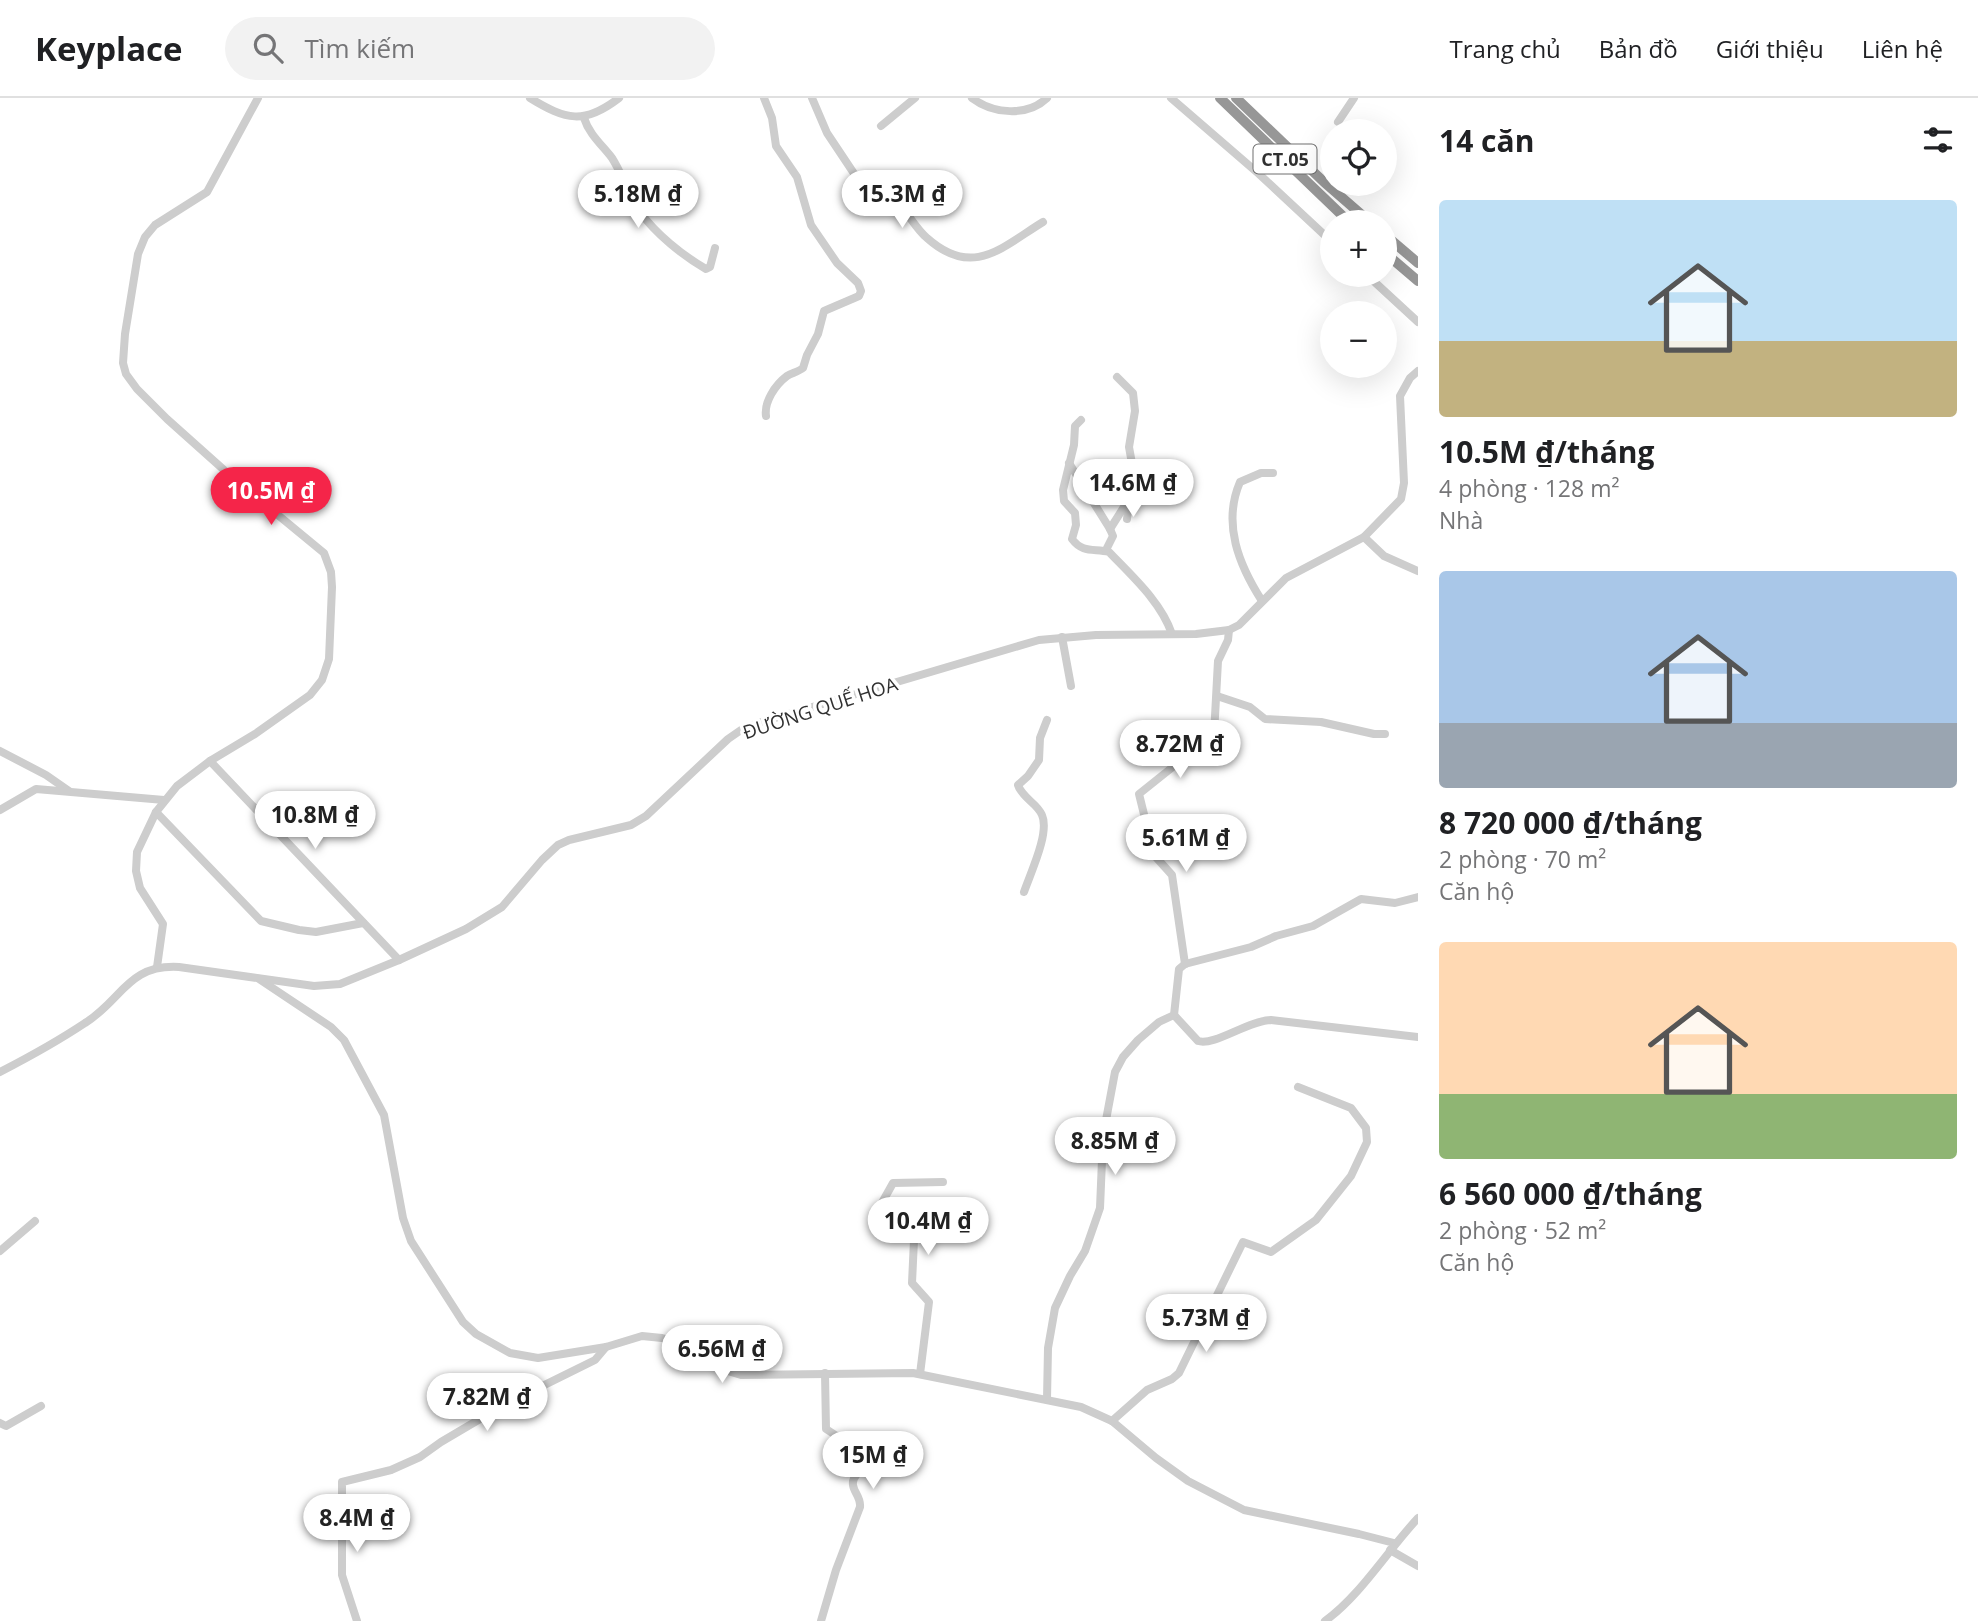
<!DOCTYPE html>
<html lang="vi">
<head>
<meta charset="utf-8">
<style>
  body { margin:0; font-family:"Open Sans",sans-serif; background:#f2f2f2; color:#202124; height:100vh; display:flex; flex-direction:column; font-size:26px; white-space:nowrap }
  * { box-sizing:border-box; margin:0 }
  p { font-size:23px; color:#757577 }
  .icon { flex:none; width:38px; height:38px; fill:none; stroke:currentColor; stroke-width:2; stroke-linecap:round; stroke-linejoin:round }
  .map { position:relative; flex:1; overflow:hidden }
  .sheet { display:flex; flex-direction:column; background:#fff; width:560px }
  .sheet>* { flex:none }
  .tools { position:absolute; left:1320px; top:21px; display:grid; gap:14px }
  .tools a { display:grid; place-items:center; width:77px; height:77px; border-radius:50%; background:#fff; box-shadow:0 7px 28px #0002; font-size:35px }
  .price { position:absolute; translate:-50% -60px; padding:0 16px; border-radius:24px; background:#fff; color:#222; font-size:23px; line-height:46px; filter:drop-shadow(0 2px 4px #0008) }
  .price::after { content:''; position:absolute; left:50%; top:42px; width:21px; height:16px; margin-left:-10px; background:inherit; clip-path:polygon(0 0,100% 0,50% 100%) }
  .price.selected { background:#f52549; color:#fff }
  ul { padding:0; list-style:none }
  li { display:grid; align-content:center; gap:14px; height:371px; padding:0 21px }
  li span { display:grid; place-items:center; height:217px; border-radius:7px; color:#555 }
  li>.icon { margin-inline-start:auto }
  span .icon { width:126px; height:126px; fill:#fffc; stroke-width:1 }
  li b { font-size:30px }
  h2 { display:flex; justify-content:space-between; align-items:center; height:84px; padding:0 21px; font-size:30px }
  header { display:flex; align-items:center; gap:42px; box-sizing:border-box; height:98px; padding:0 35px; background:#fff; border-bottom:2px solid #e0e0e0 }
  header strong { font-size:33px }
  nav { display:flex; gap:38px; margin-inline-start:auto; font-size:24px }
  .search { width:490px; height:63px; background:#f2f2f2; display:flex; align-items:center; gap:18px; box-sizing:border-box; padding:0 24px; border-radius:38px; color:#757577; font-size:26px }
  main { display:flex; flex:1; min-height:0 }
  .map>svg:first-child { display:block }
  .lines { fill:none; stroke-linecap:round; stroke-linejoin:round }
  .minor { stroke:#cdcdcd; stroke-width:8 }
  .highway { stroke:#979797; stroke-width:10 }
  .labels { text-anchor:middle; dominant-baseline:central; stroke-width:7; stroke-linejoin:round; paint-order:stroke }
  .shield { fill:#fff; stroke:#6e6e6e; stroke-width:2 }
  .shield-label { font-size:18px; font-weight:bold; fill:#303030 }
  .street-label { font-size:19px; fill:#303030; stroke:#fff }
</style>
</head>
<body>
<header>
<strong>Keyplace</strong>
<div class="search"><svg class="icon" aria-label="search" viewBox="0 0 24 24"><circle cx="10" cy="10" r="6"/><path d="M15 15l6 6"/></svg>Tìm kiếm</div>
<nav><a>Trang chủ</a><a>Bản đồ</a><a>Giới thiệu</a><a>Liên hệ</a></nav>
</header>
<main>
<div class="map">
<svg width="1418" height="1523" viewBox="0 0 1418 1523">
  <rect width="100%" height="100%" fill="#fff"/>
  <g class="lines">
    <g class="minor">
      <path d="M 530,0 C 566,22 584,27 619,0"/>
      <path d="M 764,0 L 772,20 L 776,48 L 797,79 L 811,127 L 837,165 L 858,185 L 861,193 L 859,198 L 824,213 L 818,236 L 807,257 L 803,270 C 798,274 791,275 787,278 C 775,287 764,304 766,318"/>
      <path d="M 812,0 L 827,35 L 877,110 L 886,110 L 896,103 C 908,114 915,130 927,140 C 973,181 1002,149 1043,124"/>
      <path d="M 972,0 C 993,16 1027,19 1047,0"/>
      <polyline points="1171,0 1259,76 1332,144"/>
      <path d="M 584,20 C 589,36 602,47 612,60 C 623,77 628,97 640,114 C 656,136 682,157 706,171 L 710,169 L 715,150"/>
      <polyline points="1338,24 1354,0"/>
      <polyline points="881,28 915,0"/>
      <polyline points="1367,177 1418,224"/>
      <polyline points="1117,279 1133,295 1135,313 1129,349 1133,371 1127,421"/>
      <path d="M 1081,322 L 1075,328 L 1074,347 L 1063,392 L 1064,403 L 1075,415 L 1076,427 L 1072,441 C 1083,456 1095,450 1109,454 C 1133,479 1161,504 1172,536"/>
      <polyline points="1069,365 1110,431 1113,438 1106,452"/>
      <polyline points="1110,431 1129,401"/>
      <polyline points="1364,439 1384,458 1418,473"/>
      <path d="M 1262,503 C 1239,467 1222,426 1240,384 L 1261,375 L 1273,375"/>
      <polyline points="1062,539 1071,588"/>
      <polyline points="1217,598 1250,609 1265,621 1321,624 1374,636 1385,636"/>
      <polyline points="0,653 46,677 69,693"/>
      <polyline points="210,663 399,862"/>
      <polyline points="0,712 36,691 164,702"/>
      <polyline points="156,714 261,823 299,832 316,834 363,825"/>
      <path d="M 1024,794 C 1030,776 1050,735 1042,717 C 1037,705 1022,700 1018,687 L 1028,678 L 1039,662 L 1040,640 L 1047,622"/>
      <polyline points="1185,866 1172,777 1154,757 1139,696 1174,668 1209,658 1213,655 1218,563 1228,542 1229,532"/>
      <polyline points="157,869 163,826 140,790 136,773 137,754 156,714 177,688 210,663 255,636 310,597 322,582 329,561 332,489 331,474 324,455 233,380 167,321 137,291 126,276 123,265 125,236 138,156 145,139 155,127 207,94 258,0"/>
      <polyline points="259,881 331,929 344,942 384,1017 403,1120 411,1143 463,1224 476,1236 510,1255 538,1260 606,1249 642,1238 662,1240 680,1245 721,1271 741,1277 913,1275 1081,1309 1112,1323 1156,1360 1188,1383 1244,1412 1359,1436 1394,1445"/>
      <path d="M 1174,917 L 1198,943 C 1215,948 1247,923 1271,922 L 1418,939"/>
      <path d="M 0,974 C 29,959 58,943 85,925 C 122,902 128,866 179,869 L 314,888 L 340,886 L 399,862 L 466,831 L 502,809 L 542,762 L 558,747 L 569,742 L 631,727 L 646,718 L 728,641 L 741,632 L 758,625 L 1039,542 L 1096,537 L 1196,536 L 1229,532 L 1239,527 L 1286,480 L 1364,439 L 1401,401 L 1404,385 L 1400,298 L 1410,280 L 1418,273"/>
      <polyline points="0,1153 35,1123"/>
      <polyline points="920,1276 929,1204 912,1185 914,1142 907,1137 878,1127 874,1119 893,1085 943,1084"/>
      <polyline points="1047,1301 1048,1250 1055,1210 1070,1178 1085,1153 1100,1110 1103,1038 1115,974 1123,959 1138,942 1159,924 1174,917 1179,871 1185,866 1251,849 1276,838 1313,828 1361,801 1395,805 1418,799"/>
      <polyline points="1112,1323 1147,1292 1172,1281 1179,1275 1243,1144 1271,1154 1316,1122 1351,1078 1367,1044 1366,1030 1351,1010 1298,989"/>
      <polyline points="0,1325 6,1328 41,1308"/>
      <polyline points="1390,1452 1418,1468"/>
      <polyline points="357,1523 342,1477 342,1384 391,1372 420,1359 441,1344 502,1308 595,1262 606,1249"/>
      <path d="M 821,1523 L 836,1472 L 860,1409 C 861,1399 854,1395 853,1387 C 851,1374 870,1372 863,1355 L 826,1331 L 825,1275"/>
      <path d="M 1325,1523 C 1360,1498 1388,1452 1418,1420"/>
    </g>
    <g class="highway">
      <polyline points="1220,0 1349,124"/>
      <polyline points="1236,0 1324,84 1370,124"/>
      <polyline points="1384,136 1418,165"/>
      <polyline points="1384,154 1418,183"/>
    </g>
  </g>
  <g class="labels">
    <rect class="shield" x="1253.5" y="46.5" width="63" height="29" rx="5"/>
    <g class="shield-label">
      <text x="1285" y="61">CT.05</text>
    </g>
    <g class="street-label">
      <text transform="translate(820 610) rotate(-18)">ĐƯỜNG QUẾ HOA</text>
    </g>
  </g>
</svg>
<div class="tools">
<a><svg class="icon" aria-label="locate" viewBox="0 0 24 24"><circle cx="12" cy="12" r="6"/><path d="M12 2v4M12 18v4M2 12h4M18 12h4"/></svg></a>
<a>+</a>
<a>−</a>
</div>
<b class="price" style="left:638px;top:132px">5.18M ₫</b>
<b class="price" style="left:902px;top:132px">15.3M ₫</b>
<b class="price" style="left:1133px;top:421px">14.6M ₫</b>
<b class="price selected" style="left:271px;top:429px">10.5M ₫</b>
<b class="price" style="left:1180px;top:682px">8.72M ₫</b>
<b class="price" style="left:315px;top:753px">10.8M ₫</b>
<b class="price" style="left:1186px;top:776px">5.61M ₫</b>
<b class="price" style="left:1115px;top:1079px">8.85M ₫</b>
<b class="price" style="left:928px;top:1159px">10.4M ₫</b>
<b class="price" style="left:1206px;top:1256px">5.73M ₫</b>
<b class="price" style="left:722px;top:1287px">6.56M ₫</b>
<b class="price" style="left:487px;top:1335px">7.82M ₫</b>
<b class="price" style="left:873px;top:1393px">15M ₫</b>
<b class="price" style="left:357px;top:1456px">8.4M ₫</b>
</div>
<section class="sheet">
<h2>14 căn<svg class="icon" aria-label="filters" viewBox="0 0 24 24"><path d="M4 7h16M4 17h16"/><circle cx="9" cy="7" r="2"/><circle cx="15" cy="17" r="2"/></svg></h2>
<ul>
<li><span style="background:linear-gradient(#bfe0f5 65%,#c2b280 0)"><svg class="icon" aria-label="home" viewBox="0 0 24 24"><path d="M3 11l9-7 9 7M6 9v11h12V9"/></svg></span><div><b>10.5M ₫/tháng</b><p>4 phòng · 128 m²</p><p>Nhà</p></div></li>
<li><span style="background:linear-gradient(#a9c7e8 70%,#9aa5b1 0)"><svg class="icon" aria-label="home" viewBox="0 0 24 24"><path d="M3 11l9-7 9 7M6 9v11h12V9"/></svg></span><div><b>8 720 000 ₫/tháng</b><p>2 phòng · 70 m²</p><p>Căn hộ</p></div></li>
<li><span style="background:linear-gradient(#ffd9b3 70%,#8fb573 0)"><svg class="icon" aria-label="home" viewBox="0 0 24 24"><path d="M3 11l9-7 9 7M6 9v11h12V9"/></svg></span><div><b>6 560 000 ₫/tháng</b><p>2 phòng · 52 m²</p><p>Căn hộ</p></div></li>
</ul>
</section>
</main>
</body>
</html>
